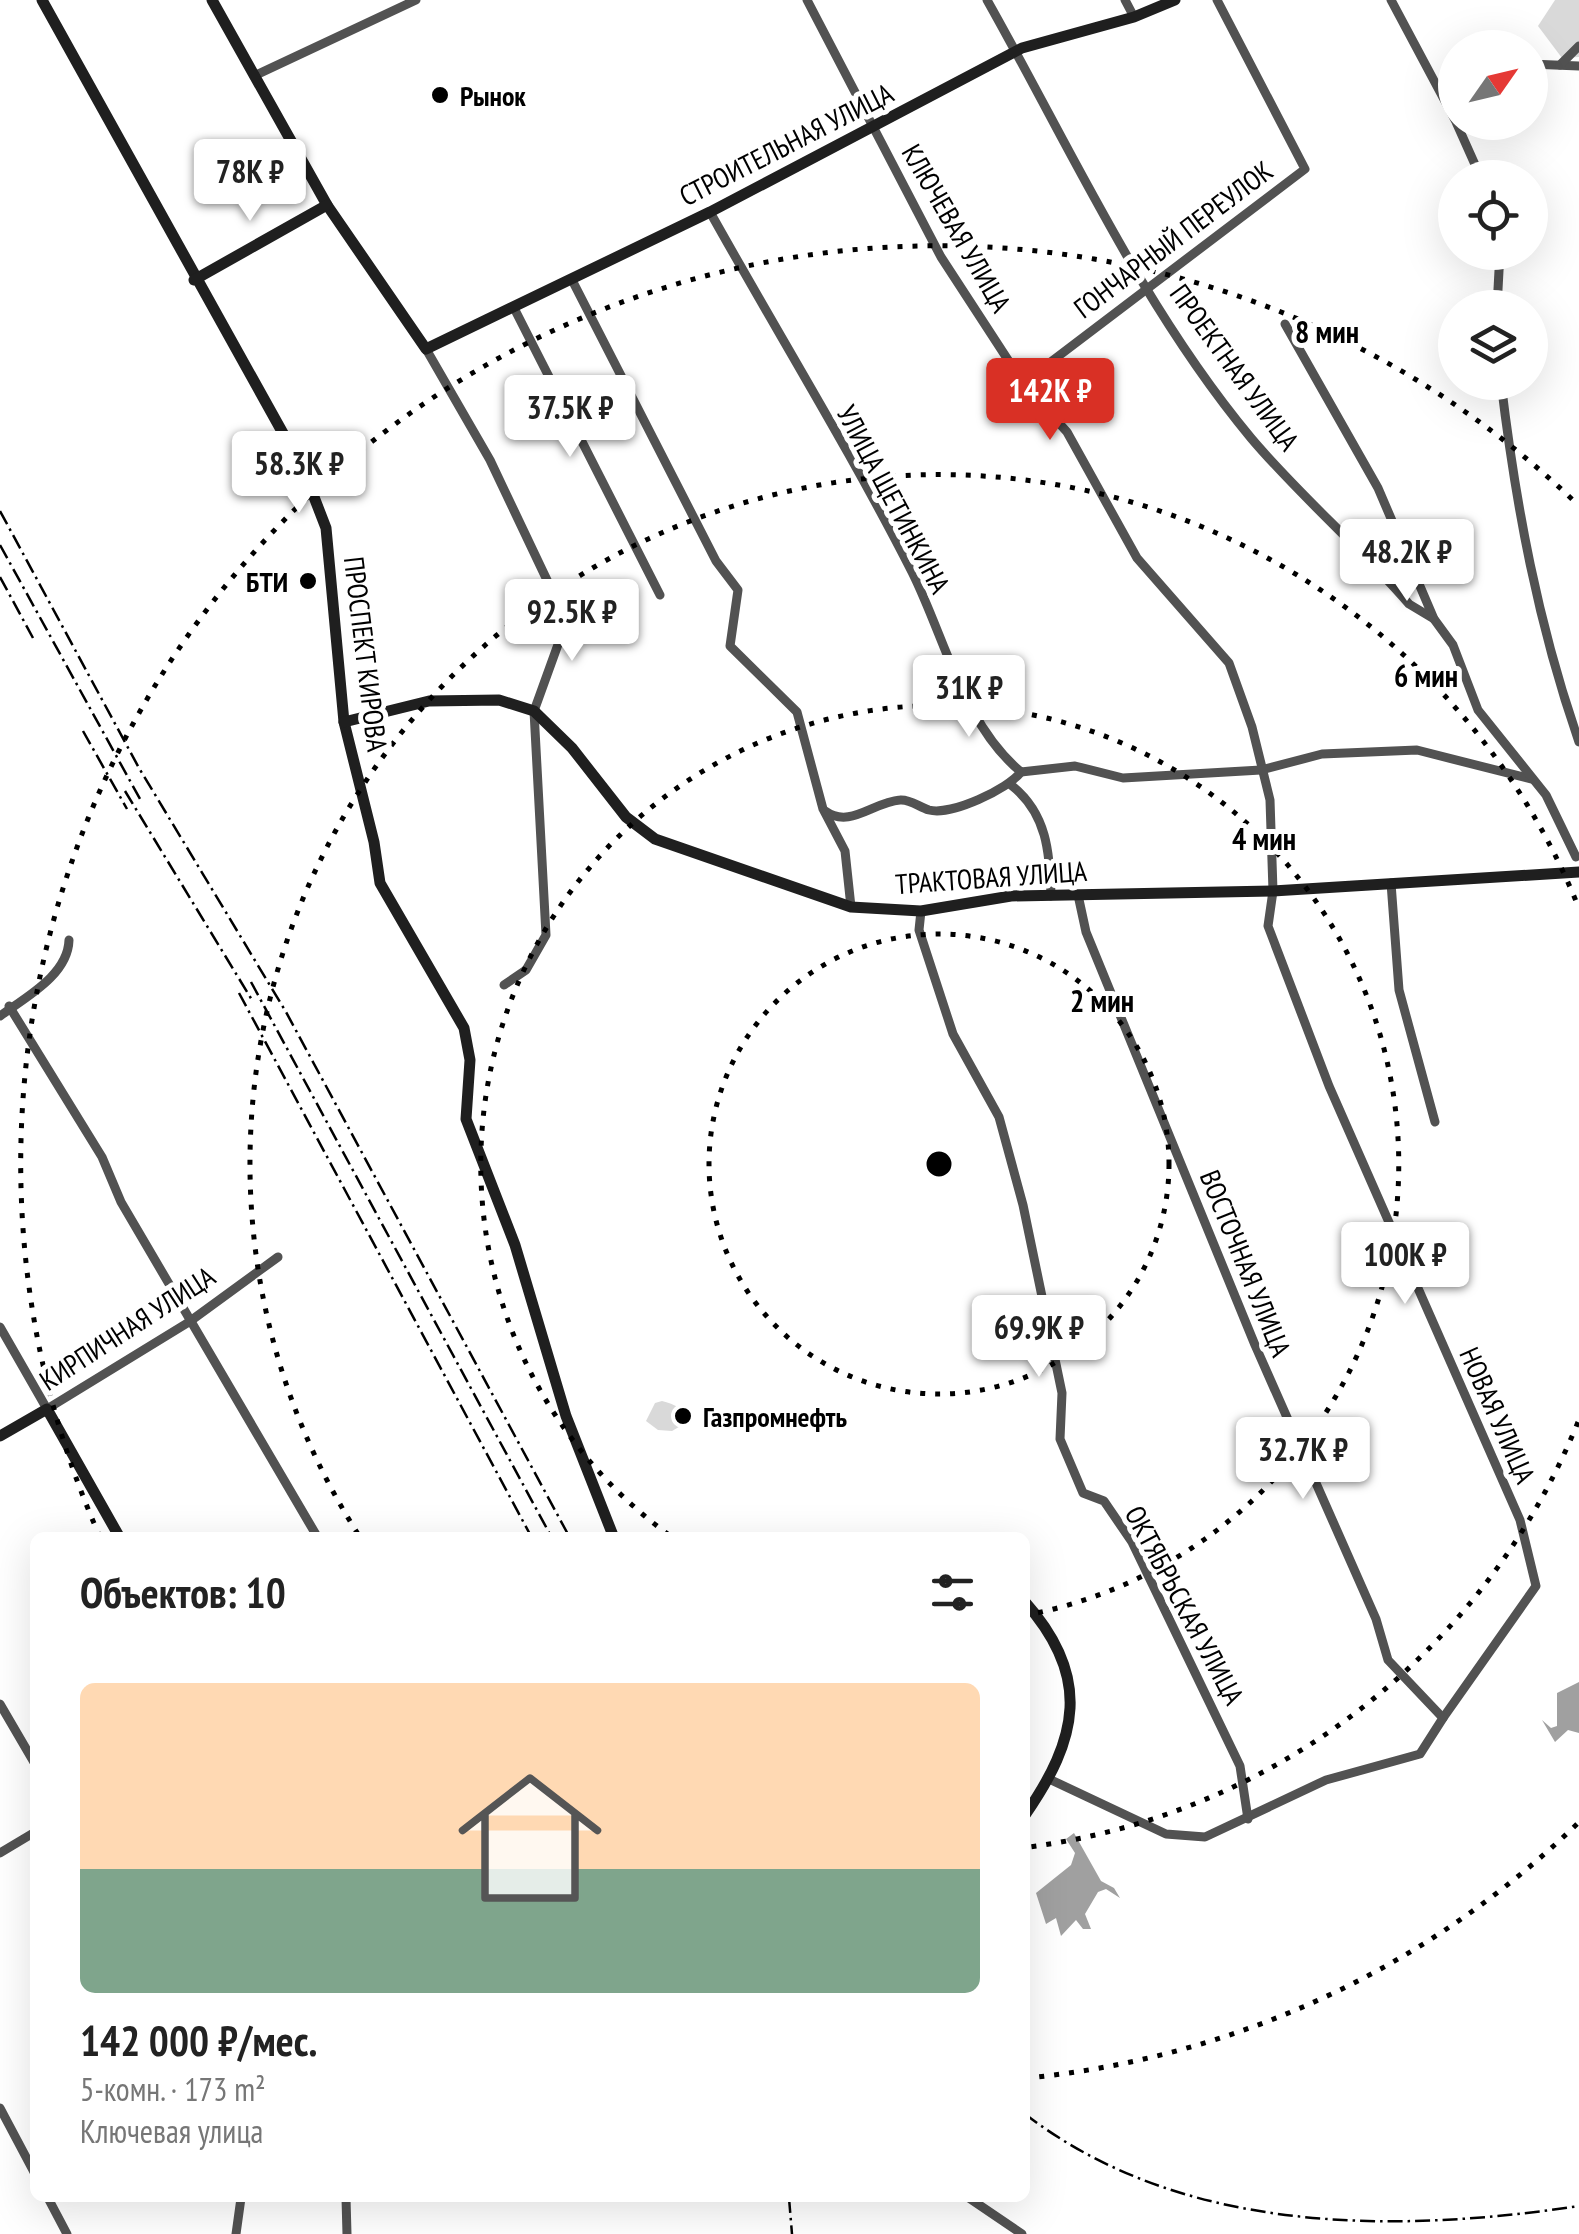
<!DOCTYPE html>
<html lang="ru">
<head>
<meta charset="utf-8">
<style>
  body { margin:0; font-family:"PT Sans Narrow",sans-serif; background:#f2f2f2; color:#222; height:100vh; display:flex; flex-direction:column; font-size:38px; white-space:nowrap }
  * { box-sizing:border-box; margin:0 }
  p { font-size:32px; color:#767676 }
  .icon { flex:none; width:55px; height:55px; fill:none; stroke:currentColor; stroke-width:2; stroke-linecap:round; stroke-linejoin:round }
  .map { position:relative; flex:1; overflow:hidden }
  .details { position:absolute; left:30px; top:1532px; width:1000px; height:670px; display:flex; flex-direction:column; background:#fff; border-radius:15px; box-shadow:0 10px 40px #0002 }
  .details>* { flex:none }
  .needle { width:65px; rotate:56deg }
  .tools { position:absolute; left:1438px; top:30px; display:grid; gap:20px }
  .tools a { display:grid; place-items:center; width:110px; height:110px; border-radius:50%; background:#fff; box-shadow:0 10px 40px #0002; font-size:50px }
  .price { position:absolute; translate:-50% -85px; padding:0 22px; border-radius:10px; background:#fff; color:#222; font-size:32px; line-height:65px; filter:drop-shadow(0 2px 5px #0008) }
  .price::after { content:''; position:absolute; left:50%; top:60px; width:30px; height:22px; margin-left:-15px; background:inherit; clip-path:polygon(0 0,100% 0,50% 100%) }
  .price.selected { background:#d93025; color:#fff }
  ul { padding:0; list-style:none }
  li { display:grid; align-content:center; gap:20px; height:530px; padding:0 50px }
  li+li { border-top:2px solid #e0e0e0 }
  li span { display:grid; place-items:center; height:310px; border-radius:15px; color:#555 }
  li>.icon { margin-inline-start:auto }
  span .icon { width:180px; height:180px; fill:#fffc; stroke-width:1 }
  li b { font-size:42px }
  h2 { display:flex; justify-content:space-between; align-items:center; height:120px; padding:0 50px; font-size:42px }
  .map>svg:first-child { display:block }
  .green { fill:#d9d9d9 }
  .water { fill:#a0a0a0 }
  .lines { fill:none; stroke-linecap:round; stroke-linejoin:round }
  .street { stroke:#525252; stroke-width:9 }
  .secondary { stroke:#1f1f1f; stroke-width:11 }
  .rail { stroke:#000; stroke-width:2.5; stroke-dasharray:15 5 2.5 5; stroke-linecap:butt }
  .ring { fill:none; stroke:#000; stroke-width:5; stroke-dasharray:5 10 }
  .poi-dot { fill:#000; stroke:#fff; stroke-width:4 }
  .labels { text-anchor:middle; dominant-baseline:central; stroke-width:10; stroke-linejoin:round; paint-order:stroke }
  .poi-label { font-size:28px; font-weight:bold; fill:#000; stroke:#fff; text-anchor:start }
  .street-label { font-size:28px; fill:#000; stroke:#fff }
  .centre { fill:#000; stroke:#fff; stroke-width:5 }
  .ring-label { font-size:30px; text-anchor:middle; font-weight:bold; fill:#000; stroke:#fff; stroke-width:10; stroke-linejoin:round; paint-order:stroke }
</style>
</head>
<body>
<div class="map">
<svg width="1579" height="2234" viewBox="0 0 1579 2234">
  <rect width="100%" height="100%" fill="#fff"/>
  <g class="green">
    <polygon points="1555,0 1579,0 1579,57 1562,58 1538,26"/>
    <path d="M 662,1401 C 677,1405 683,1408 684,1424 L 672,1431 L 658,1430 L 646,1421 L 655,1403 Z"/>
  </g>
  <g class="water">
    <polygon points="1579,1682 1579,1733 1568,1730 1555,1742 1542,1720 1551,1728 1557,1726 1557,1693"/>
    <polygon points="1074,1833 1101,1881 1114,1888 1120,1898 1106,1889 1098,1892 1085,1914 1091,1929 1083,1929 1076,1920 1061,1936 1056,1918 1046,1924 1036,1893 1071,1865 1075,1853 1066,1839"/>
  </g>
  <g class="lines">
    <g class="street">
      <polyline points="807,0 941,257 1023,383 1067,432 1137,558 1229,663 1252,727 1270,800 1273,891 1268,926 1329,1086 1520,1520 1536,1586 1443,1718"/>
      <path d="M 987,0 C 1070,147 1142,307 1251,438 C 1300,496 1359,546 1409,604 L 1434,619"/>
      <polyline points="1125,0 1134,17"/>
      <polyline points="1391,0 1455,120"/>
      <polyline points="1530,64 1579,66"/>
      <polyline points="1560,65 1579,46"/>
      <polyline points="254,76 416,0"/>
      <polyline points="1456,122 1481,178"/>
      <path d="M 710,212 C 777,332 850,450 912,572 C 945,638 963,724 1021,772 L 1075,766 L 1123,778 L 1261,770 L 1322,754 L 1417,750 L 1531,779"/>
      <polyline points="572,280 716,561 738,590 730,646 797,712 823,809 845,851 851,907"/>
      <polyline points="514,308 660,595"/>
      <polyline points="1497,308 1500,252"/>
      <polyline points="1285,324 1378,488 1434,619 1453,645 1478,710 1546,795 1576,857"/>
      <polyline points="426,349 490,460 556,599 560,639 534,711 546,935 526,970 504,985"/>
      <path d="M 1501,382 C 1516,507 1538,624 1579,742"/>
      <polyline points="1023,383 1305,169 1217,0"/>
      <path d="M 1011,785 C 1047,813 1050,853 1051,896"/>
      <path d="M 825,811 C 850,829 873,802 900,800 C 910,799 919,807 929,810 C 951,816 1008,789 1021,772"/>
      <polyline points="1391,883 1399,990 1435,1122"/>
      <polyline points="921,911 919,930 953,1034 999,1117 1023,1205 1062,1393 1060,1439 1083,1493 1104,1501 1132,1542 1240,1766 1248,1819"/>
      <polyline points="9,1006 102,1157 121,1202 318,1538"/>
      <path d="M 0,1016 C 26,997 68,975 69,940"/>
      <polyline points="0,1327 47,1409 189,1322 278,1257"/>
      <polyline points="0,1704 35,1764"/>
      <polyline points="1049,1779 1166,1834 1205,1837 1326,1780 1420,1754 1443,1718 1388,1660 1376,1619 1255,1345 1086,932 1078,895"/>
      <polyline points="0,1853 35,1832"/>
      <polyline points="0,2108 35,2174"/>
      <polyline points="48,2198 67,2234"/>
      <polyline points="346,2198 347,2234"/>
      <polyline points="969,2198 1022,2234"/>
      <polyline points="236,2234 241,2198"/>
    </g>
    <g class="secondary">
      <polyline points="42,0 304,471 326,528 344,722 374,842 380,883 464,1028 470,1060 466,1119 515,1245 566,1416 614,1538"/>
      <polyline points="212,0 327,205 426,349 710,212 1022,48 1134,17 1175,0"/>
      <polyline points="194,280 327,205"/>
      <polyline points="344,722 429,701 499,700 534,711 572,748 626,817 655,839 851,907 921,911 1011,896 1273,891 1579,872"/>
      <polyline points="0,1436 47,1409 120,1538"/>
      <path d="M 1025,1602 C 1092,1677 1078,1739 1025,1815"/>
    </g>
    <g class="rail">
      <polyline points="0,511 139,768 286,1012 570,1538"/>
      <polyline points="0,545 140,799"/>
      <polyline points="0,577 33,638"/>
      <polyline points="83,731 127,809"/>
      <polyline points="125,791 252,1000"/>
      <polyline points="251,982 552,1538"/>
      <polyline points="239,993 532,1538"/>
      <path d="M 1025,2114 C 1181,2234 1392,2234 1579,2206"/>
      <polyline points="789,2198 792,2234"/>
    </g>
  </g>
  <g class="ring">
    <circle cx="939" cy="1164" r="230"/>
    <path d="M669 1535A459 459 0 1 1 1027 1615"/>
    <path d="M1578 1422A689 689 0 0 1 1029 1847M358 1534A689 689 0 1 1 1578 906"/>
    <path d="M1577 1824A918 918 0 0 1 1027 2078M100 1537A918 918 0 0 1 1577 504"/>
  </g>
  <g class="poi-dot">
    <circle cx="440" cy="95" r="10"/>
    <circle cx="308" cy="581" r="10"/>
    <circle cx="683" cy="1416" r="10"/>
  </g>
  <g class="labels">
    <g class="poi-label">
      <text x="460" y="95">Рынок</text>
      <text x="288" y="581" text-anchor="end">БТИ</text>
      <text x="703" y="1416">Газпромнефть</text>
    </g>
    <g class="street-label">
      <text transform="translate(786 144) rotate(-27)">СТРОИТЕЛЬНАЯ УЛИЦА</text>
      <text transform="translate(957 228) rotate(60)">КЛЮЧЕВАЯ УЛИЦА</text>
      <text transform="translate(1173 239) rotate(-37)">ГОНЧАРНЫЙ ПЕРЕУЛОК</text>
      <text transform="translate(1235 367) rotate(54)">ПРОЕКТНАЯ УЛИЦА</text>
      <text transform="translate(894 499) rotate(62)">УЛИЦА ЩЕТИНКИНА</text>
      <text transform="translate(366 654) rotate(83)">ПРОСПЕКТ КИРОВА</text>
      <text transform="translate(991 877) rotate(-4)">ТРАКТОВАЯ УЛИЦА</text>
      <text transform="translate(1246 1263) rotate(68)">ВОСТОЧНАЯ УЛИЦА</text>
      <text transform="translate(127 1328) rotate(-33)">КИРПИЧНАЯ УЛИЦА</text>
      <text transform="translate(1498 1415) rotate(66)">НОВАЯ УЛИЦА</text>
      <text transform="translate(1185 1605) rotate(62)">ОКТЯБРЬСКАЯ УЛИЦА</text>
    </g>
  </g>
  <circle cx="939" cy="1164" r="15" class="centre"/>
  <g class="ring-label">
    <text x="1327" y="343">8 мин</text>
    <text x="1426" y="687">6 мин</text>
    <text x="1264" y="850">4 мин</text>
    <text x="1102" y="1012">2 мин</text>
  </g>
</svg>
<div class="tools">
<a><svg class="needle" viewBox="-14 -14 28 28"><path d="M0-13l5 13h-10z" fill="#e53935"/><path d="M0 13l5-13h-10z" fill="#767676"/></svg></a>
<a><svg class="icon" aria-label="locate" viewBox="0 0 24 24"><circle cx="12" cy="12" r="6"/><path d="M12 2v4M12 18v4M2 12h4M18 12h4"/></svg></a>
<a><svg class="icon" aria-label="layers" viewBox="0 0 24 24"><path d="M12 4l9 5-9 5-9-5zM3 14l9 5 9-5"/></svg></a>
</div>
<b class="price" style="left:250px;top:224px">78K ₽</b>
<b class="price selected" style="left:1050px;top:443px">142K ₽</b>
<b class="price" style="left:570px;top:460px">37.5K ₽</b>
<b class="price" style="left:299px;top:516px">58.3K ₽</b>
<b class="price" style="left:1407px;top:604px">48.2K ₽</b>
<b class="price" style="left:572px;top:664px">92.5K ₽</b>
<b class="price" style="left:969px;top:740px">31K ₽</b>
<b class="price" style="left:1405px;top:1307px">100K ₽</b>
<b class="price" style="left:1039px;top:1380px">69.9K ₽</b>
<b class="price" style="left:1303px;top:1502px">32.7K ₽</b>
<section class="details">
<h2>Объектов: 10<svg class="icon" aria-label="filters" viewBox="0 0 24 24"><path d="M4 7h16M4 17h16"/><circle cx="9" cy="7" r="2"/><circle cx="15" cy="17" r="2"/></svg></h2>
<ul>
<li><span style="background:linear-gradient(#ffd9b3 60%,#7fa58c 0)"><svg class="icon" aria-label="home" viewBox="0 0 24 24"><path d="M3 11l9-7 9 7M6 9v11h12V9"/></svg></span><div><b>142 000 ₽/мес.</b><p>5-комн. · 173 m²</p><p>Ключевая улица</p></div></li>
</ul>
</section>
</div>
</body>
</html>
